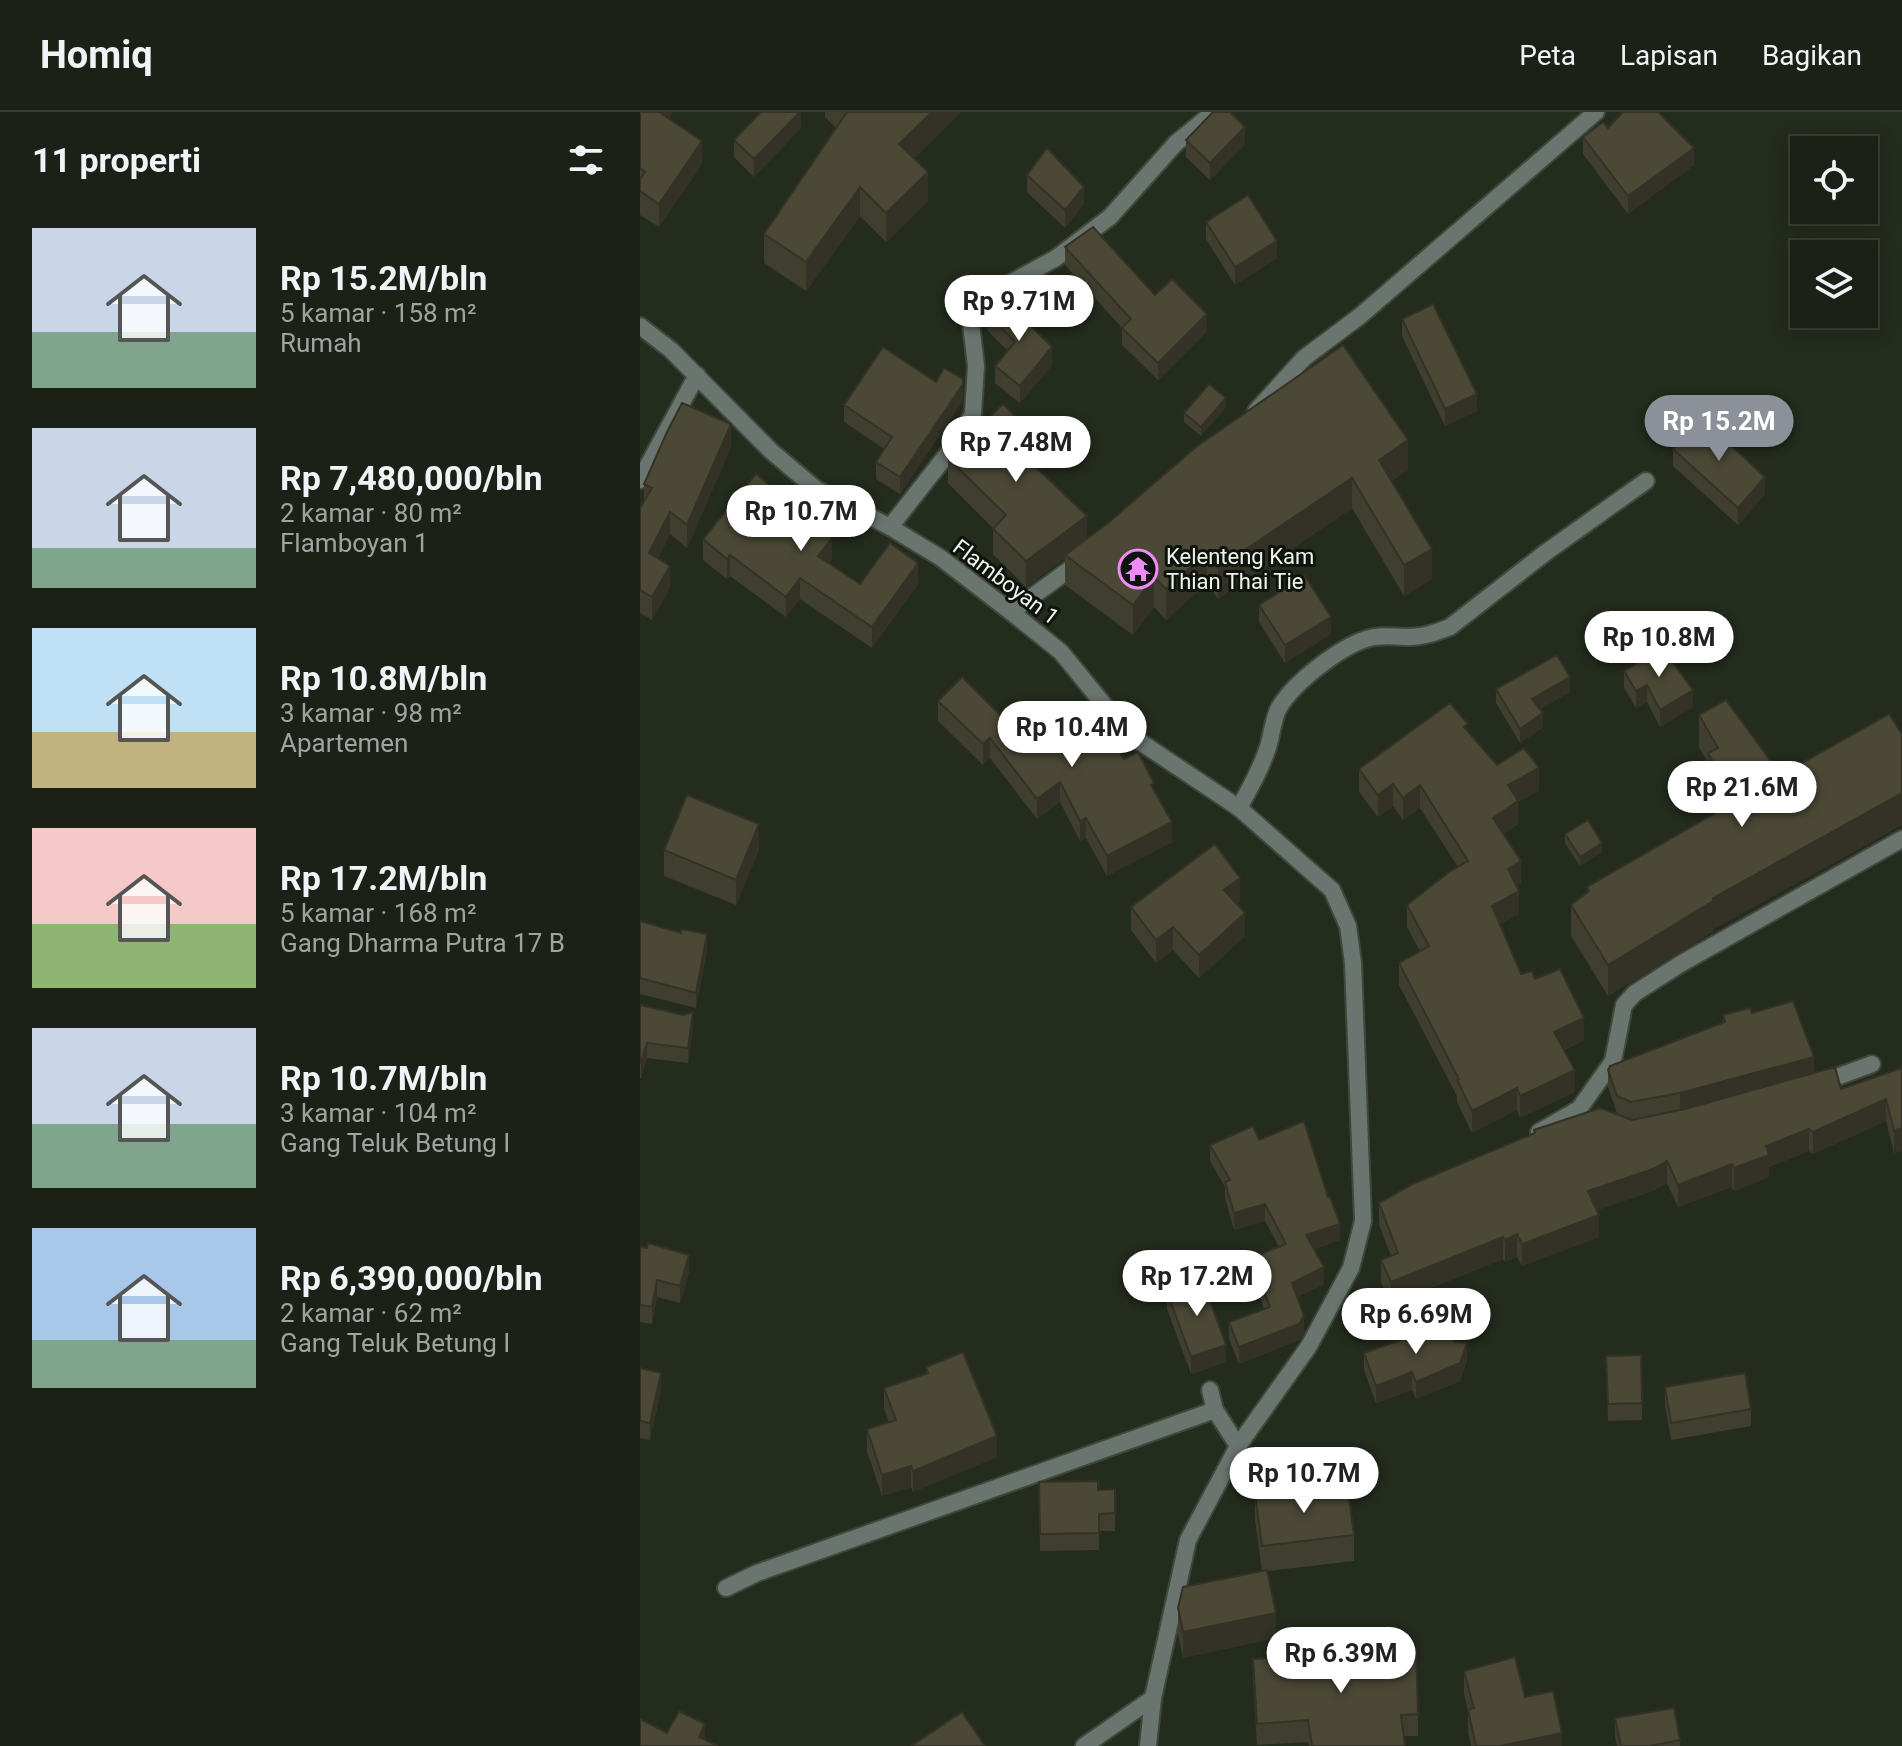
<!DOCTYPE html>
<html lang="id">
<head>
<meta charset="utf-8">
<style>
  body { margin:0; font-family:Roboto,sans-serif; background:#24291f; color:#f1f3f6; height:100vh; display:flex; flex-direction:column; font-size:30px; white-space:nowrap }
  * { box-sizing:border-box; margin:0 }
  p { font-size:26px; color:#a0a3a1 }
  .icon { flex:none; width:44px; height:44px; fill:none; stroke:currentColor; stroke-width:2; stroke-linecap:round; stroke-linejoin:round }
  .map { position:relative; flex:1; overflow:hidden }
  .sheet { display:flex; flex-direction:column; background:#1b2116; width:640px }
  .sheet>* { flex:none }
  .tools { position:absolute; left:1150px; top:24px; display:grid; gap:16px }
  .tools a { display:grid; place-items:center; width:88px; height:88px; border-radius:0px; background:#1b2116; box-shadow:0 4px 20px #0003,0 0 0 2px #393e35; font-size:40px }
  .price { position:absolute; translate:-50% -68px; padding:0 18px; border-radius:28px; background:#fff; color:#222; font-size:26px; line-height:52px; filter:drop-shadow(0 2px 4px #0008) }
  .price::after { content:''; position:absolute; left:50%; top:48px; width:24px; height:18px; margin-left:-12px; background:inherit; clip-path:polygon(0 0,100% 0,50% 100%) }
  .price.active { background:#8c9099; color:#fff }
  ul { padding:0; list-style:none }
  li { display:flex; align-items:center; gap:24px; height:200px; padding:0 32px }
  li span { display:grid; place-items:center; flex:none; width:224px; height:160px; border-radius:0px; color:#555 }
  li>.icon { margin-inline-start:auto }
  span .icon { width:96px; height:96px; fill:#fffc; stroke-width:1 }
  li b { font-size:34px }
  h2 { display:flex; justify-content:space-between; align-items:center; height:96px; padding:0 32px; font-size:34px }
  header { display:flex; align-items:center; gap:48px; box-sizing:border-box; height:112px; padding:0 40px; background:#1b2116; border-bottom:2px solid #393e35 }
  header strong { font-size:38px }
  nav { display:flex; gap:44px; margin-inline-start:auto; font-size:28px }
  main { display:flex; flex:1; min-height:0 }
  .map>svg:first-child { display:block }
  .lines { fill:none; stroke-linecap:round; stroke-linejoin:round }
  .minor-casing { stroke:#40483b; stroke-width:20 }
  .minor { stroke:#6b7570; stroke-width:16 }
  .wall { fill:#403e2e }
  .shaded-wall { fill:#343226 }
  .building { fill:#4b4836; stroke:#343226; stroke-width:2 }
  .labels { text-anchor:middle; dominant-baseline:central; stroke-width:6; stroke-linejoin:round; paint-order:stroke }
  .poi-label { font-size:22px; fill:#eff5eb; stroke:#0f130d; text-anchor:start }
  .street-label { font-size:22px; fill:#eff5eb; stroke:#0f130d }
</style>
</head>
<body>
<header>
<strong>Homiq</strong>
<nav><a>Peta</a><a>Lapisan</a><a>Bagikan</a></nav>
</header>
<main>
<section class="sheet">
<h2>11 properti<svg class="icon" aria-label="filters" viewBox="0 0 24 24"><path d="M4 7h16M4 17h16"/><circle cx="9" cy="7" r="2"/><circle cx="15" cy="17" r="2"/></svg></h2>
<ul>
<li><span style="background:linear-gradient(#c9d6e8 65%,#7fa58c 0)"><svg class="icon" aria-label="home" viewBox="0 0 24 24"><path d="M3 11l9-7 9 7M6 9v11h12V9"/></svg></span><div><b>Rp 15.2M/bln</b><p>5 kamar · 158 m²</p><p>Rumah</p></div></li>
<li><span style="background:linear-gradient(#c9d6e8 75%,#7fa58c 0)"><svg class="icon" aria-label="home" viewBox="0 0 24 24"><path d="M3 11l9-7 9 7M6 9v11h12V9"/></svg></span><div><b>Rp 7,480,000/bln</b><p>2 kamar · 80 m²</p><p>Flamboyan 1</p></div></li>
<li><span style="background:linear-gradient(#bfe0f5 65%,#c2b280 0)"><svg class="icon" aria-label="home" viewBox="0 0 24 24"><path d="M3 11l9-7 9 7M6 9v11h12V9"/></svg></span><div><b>Rp 10.8M/bln</b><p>3 kamar · 98 m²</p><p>Apartemen</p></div></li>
<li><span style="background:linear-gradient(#f6c9c9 60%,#8fb573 0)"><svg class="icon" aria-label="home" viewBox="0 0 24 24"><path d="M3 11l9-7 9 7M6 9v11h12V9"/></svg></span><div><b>Rp 17.2M/bln</b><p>5 kamar · 168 m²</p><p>Gang Dharma Putra 17 B</p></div></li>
<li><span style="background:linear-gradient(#c9d6e8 60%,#7fa58c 0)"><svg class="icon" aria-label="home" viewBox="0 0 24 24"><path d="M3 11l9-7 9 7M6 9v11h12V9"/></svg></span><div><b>Rp 10.7M/bln</b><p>3 kamar · 104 m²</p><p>Gang Teluk Betung I</p></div></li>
<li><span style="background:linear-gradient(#a9c7e8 70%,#7fa58c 0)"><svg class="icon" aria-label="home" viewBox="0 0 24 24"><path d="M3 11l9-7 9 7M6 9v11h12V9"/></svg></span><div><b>Rp 6,390,000/bln</b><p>2 kamar · 62 m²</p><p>Gang Teluk Betung I</p></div></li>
</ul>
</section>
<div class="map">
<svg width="1262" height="1634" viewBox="0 0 1262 1634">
  <rect width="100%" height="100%" fill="#242c1e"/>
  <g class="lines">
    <g class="minor-casing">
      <g id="minor">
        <polyline points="0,214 31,238 131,339 176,377 250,415 301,446 371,500 421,540 487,621 599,696 692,778 708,814 713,851 723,1109 711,1156 669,1234 598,1334 548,1428 513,1586 508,1634"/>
        <polyline points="616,299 664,246 720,204 956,0"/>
        <polyline points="0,368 57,263"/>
        <polyline points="250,415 316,331 333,302 336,254 331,212 333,197 343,186 416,146 470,105 536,31 574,0"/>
        <polyline points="371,500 441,449"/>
        <path d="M 599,696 C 610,676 621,657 628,635 C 632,623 633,605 640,594 C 656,569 699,536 726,527 C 741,522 754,525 769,525 C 784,525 797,520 810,515 L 905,441 L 1006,369"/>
        <polyline points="1178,972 1232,952"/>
        <polyline points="899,1020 939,997 973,949 984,893 995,881 1042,851 1262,727"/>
        <polyline points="570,1278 575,1298 598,1334"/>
        <polyline points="86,1476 117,1461 575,1298"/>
        <polyline points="444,1634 513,1586"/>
      </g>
    </g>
    <use href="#minor" class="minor"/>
  </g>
  <g class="wall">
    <polygon points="0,0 33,0 29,6 62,52 19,115 0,103"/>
    <polygon points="161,0 161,16 114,65 94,45 94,28"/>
    <polygon points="185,0 321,0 274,46 288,89 246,130 220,104 166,179 124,151 124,122 196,16 185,5"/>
    <polygon points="968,16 1054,53 988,102 943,42 943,25"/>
    <polygon points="546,28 605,32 570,68 546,45"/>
    <polygon points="387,63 444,92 425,116 387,80"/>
    <polygon points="566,110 637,146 595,173 566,127"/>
    <polygon points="425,135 515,183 567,219 518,268 482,233 482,216 425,153"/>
    <polygon points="347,200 412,253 380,291 355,271 355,254 368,239 347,218"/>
    <polygon points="762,207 837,299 805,314 762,224"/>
    <polygon points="323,288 260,382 236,367 236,350 244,337 204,310 204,293"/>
    <polygon points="586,295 561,324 544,310 544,301"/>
    <polygon points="91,335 47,436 30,422 18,446 30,476 12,508 0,501 0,396 4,389 4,372"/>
    <polygon points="556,335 768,358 752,369 792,467 764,484 712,396 578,487 567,471 526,508 514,495 493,523 425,473 425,446 386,475 353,442 353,416 308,371 308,346 397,352 395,354 447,427 468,411"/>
    <polygon points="1033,337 1125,382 1098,413 1033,354"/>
    <polygon points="140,388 192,447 189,451 220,472 278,472 232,536 160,487 146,505 90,464 87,467 63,448 63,427"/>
    <polygon points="619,493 691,522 645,551 619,510"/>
    <polygon points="984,559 1053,595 1020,615 1007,590 996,596 984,576"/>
    <polygon points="856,577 930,580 900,597 903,615 880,631 856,591"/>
    <polygon points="298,589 395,637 484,647 514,678 532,730 467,764 446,726 440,729 420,690 397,707 350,646 343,653 298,609"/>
    <polygon points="1059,603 1141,663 1262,622 1262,713 1073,817 1073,820 968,884 931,824 931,793 947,781 947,775 1081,697 1068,672 1068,651 1059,635"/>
    <polygon points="828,619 857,653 899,679 878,690 878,712 863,722 881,771 876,774 879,802 860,812 881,862 895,867 944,928 924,938 935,980 880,1006 877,998 832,1021 817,990 817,984 759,873 759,851 780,839 767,815 767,793 818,755 780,696 763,708 753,694 738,705 719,680 719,657"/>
    <polygon points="925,722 962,740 940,754 925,731"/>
    <polygon points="24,738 119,738 96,793 24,764"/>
    <polygon points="600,789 597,791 605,824 559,866 533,838 516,851 491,818 491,795"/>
    <polygon points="0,809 67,838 56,896 0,882"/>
    <polygon points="0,893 53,915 48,951 7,946 1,966 0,966"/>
    <polygon points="1112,901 1174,961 1201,977 1262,956 1262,1039 1254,1041 1246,1009 1173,1042 1169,1039 1129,1055 1129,1065 1094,1079 1092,1075 1038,1095 1027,1071 1013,1079 957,1098 959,1125 882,1154 877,1145 865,1150 863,1147 751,1192 741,1170 741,1148 751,1144 739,1113 739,1091 894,1022 894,1018 987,1006 977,1001 968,975 968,958 1083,911 1083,903"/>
    <polygon points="619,1028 700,1128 674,1137 684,1172 657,1185 664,1220 659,1228 599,1252 589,1227 589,1210 624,1197 611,1162 611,1146 639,1135 625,1109 594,1118 585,1086 585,1075 570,1049 570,1033"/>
    <polygon points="0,1135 49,1160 40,1191 17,1185 12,1212 0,1210"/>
    <polygon points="527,1180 586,1250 551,1262 527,1197"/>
    <polygon points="814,1229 827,1248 820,1269 776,1287 772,1278 736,1291 724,1258 724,1241"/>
    <polygon points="966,1244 1002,1291 1002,1308 968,1309"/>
    <polygon points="286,1255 357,1345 273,1380 271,1375 242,1384 227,1339 227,1317 249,1310 244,1297 244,1276 286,1262"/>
    <polygon points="0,1256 21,1278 10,1328 0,1326"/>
    <polygon points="1025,1275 1111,1297 1111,1314 1031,1328 1025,1293"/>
    <polygon points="399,1370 458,1378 475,1377 475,1419 459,1419 459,1438 400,1439"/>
    <polygon points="615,1382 714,1423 714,1449 627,1459 636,1526 543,1546 538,1522 538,1496 622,1459 615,1408"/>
    <polygon points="613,1547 778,1602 778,1624 764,1624 765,1634 669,1634 668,1630 617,1633 613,1569"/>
    <polygon points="824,1559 922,1634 831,1634 828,1620 828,1599 824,1582"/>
    <polygon points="975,1606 1040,1628 1040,1634 977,1634 975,1624"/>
  </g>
  <g class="shaded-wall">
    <polygon points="19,0 33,0 19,23"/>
    <polygon points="160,0 161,0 161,16 114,65 114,47"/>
    <polygon points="292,0 321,0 259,61 259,32"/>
    <polygon points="605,15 605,32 570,68 570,51"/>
    <polygon points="62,29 62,52 19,115 19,92"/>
    <polygon points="1054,36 1054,53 988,102 988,84"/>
    <polygon points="288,60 288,89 246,130 246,101"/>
    <polygon points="220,75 220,104 166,179 166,150"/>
    <polygon points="444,75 444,92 425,116 425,98"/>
    <polygon points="637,129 637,146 595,173 595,155"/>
    <polygon points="567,202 567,219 518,268 518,251"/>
    <polygon points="412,235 412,253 380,291 380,274"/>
    <polygon points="323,267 323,288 260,382 260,365"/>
    <polygon points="837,282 837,299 805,314 805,297"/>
    <polygon points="586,286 586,295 561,324 561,315"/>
    <polygon points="91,312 91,335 47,436 47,413"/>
    <polygon points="397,326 397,352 382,367 382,342"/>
    <polygon points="768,328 768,358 739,378 739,348"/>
    <polygon points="1125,365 1125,382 1098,413 1098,396"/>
    <polygon points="712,366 712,396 578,487 578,456"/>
    <polygon points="30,400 30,422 9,463 9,441"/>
    <polygon points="447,404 447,430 425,443 425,446 386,475 386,449"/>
    <polygon points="192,426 192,447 178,464 178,444"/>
    <polygon points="792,437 792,467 764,484 764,453"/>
    <polygon points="567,441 567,471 526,508 526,477"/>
    <polygon points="90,443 90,464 87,467 87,447"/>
    <polygon points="278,451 278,472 232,536 232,515"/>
    <polygon points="30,454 30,476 12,508 12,485"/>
    <polygon points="514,465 514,495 493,523 493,493"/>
    <polygon points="160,466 160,487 146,505 146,485"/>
    <polygon points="691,505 691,522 645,551 645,533"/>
    <polygon points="930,565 930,580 892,602 892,587"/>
    <polygon points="1007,573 1007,590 996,596 996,579"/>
    <polygon points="1053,578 1053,595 1020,615 1020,598"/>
    <polygon points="903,601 903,615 880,631 880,617"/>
    <polygon points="350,626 350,646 343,653 343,632"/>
    <polygon points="899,656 899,679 878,690 878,712 853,729 853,706 868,673"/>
    <polygon points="420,670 420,690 397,707 397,687"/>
    <polygon points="753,672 753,694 738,705 738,683"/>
    <polygon points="780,673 780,696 763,708 763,686"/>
    <polygon points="1262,681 1262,713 1073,817 1073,820 968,884 968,853 1073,786"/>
    <polygon points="446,706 446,726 440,729 440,709"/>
    <polygon points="532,710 532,730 467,764 467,744"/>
    <polygon points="119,712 119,738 96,793 96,768"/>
    <polygon points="962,731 962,740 940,754 940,745"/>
    <polygon points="881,749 881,771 868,779 868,757"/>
    <polygon points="600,766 600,789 584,801 584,778"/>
    <polygon points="879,779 879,802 852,817 852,794"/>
    <polygon points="605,801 605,824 559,866 559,843"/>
    <polygon points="533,815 533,838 516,851 516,828"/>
    <polygon points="67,822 67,838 56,896 56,881"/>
    <polygon points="53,900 53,915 48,951 48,936"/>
    <polygon points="944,906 944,928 914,942 914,920"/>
    <polygon points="7,931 7,946 1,966 1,951"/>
    <polygon points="1174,945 1174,962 1040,998 1040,981"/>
    <polygon points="935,958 935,980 880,1006 880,984"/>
    <polygon points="877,976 877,998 832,1021 832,999"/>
    <polygon points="1246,987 1246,1009 1173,1042 1173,1020"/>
    <polygon points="1262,1016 1262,1039 1254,1041 1254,1019"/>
    <polygon points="1169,1017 1169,1039 1129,1055 1129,1065 1094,1079 1094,1056 1126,1034"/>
    <polygon points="1027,1049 1027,1071 1013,1079 948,1101 948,1079"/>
    <polygon points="1092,1052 1092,1075 1038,1095 1038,1073"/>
    <polygon points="625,1092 625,1109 594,1118 594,1101"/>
    <polygon points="959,1103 959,1125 882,1154 882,1132"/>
    <polygon points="700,1112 700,1128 666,1140 666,1123"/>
    <polygon points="877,1122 877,1145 865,1150 865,1128"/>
    <polygon points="863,1125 863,1147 751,1192 751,1170"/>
    <polygon points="49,1143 49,1160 40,1191 40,1174"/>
    <polygon points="684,1155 684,1172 652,1188 652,1171"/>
    <polygon points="17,1168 17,1185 12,1212 12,1195"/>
    <polygon points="664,1204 664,1220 659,1228 599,1252 599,1235"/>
    <polygon points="827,1231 827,1248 820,1269 776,1287 776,1270"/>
    <polygon points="586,1233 586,1250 551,1262 551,1245"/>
    <polygon points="772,1260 772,1278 736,1291 736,1274"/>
    <polygon points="21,1261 21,1278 10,1328 10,1311"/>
    <polygon points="357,1324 357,1345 273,1380 273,1359"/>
    <polygon points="271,1354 271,1375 242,1384 242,1363"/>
    <polygon points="636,1501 636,1526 543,1546 543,1520"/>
    <polygon points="65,1612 65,1632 59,1625"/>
    <polygon points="922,1621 922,1634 860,1634"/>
  </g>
  <g class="building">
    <polygon points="0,0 19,0 62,29 19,92 0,79 0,67 5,60 0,56"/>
    <polygon points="121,0 160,0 114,47 94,28"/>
    <polygon points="207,0 292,0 259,32 288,60 246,101 220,75 166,150 124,122"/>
    <polygon points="573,0 590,0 605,15 570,51 546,28"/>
    <polygon points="983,0 1018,0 1054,36 988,84 943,25 963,10 968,16"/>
    <polygon points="407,36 444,75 425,98 387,63"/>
    <polygon points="608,83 637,129 595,155 566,110"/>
    <polygon points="453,115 515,183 532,167 567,202 518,251 482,216 491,207 425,135"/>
    <polygon points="362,185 412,235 380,274 355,254 375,230 347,200"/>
    <polygon points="793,192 837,282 805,297 762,207"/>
    <polygon points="703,233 768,328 739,348 792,437 764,453 712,366 578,456 567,441 526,477 514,465 493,493 425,443 468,411 556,335"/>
    <polygon points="243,235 296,270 304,256 323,267 323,272 260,365 236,350 252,325 204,293"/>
    <polygon points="569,272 586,286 561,315 544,301"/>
    <polygon points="42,291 91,312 47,413 30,400 9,441 30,454 12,485 0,478 0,396 12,376 4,372 27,320"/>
    <polygon points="363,292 397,326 382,342 447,404 386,449 353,417 366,403 308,346"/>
    <polygon points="1061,306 1125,365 1098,396 1033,337"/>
    <polygon points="116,362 140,382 137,385 192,426 178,444 220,472 250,431 278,451 232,515 160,466 146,485 90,443 87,447 63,427"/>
    <polygon points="665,464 691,505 645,533 619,493"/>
    <polygon points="1022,536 1053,578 1020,598 1007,573 996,579 984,559"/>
    <polygon points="917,543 930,565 892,587 903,601 880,617 856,577"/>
    <polygon points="322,565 395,637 447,598 484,647 498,640 514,671 511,673 532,710 467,744 446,706 440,709 420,670 397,687 350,626 343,632 298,589"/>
    <polygon points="1086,588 1141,663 1249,602 1262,622 1262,681 1073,786 1073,789 968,853 931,793 949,779 947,775 1094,690 1068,641 1078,636 1059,603"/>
    <polygon points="810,591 828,612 824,615 857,653 884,636 899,656 868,673 878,689 853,706 881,749 868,757 879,779 852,794 881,862 892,859 895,867 920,857 944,906 914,920 935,958 880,984 877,976 832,999 817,968 819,967 759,851 789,834 767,793 809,760 828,749 780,673 763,686 753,672 738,683 719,657"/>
    <polygon points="47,683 119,712 96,768 24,738"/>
    <polygon points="948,708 962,731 940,745 925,722"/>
    <polygon points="575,732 600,766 584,778 605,801 559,843 533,815 516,828 491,795"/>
    <polygon points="0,809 41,821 41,817 67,822 56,881 0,866"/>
    <polygon points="1153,889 1174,945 1040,981 991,990 977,984 968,958 970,954 1085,910 1083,903 1110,896 1112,901"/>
    <polygon points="0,893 43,903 53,900 48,936 7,931 1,951 0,951"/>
    <polygon points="1195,955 1201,977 1262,956 1262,1016 1254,1019 1246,987 1173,1020 1169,1017 1126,1034 1129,1043 1094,1056 1092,1052 1038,1073 1027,1049 1013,1057 948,1079 959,1103 882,1132 877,1122 865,1128 863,1125 751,1170 741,1148 758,1141 739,1091 775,1071 895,1021 894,1018 960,996 992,1008 1045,997"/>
    <polygon points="664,1009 688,1085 690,1085 700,1112 666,1123 684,1155 652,1171 664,1204 659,1212 599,1235 589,1210 630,1195 611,1146 646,1132 625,1092 594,1101 585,1070 590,1068 570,1033 613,1014 619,1028"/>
    <polygon points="8,1131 49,1143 40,1174 17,1168 12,1195 0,1193 0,1135 7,1136"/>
    <polygon points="562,1167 586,1233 551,1245 527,1180"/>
    <polygon points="805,1212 814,1229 827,1231 820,1251 776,1270 772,1260 736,1274 724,1241"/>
    <polygon points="323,1240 357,1324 273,1359 271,1354 242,1363 227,1317 256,1308 244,1276 288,1261 286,1255"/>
    <polygon points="1001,1243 1002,1291 968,1292 966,1244"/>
    <polygon points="0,1256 21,1261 10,1311 0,1309"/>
    <polygon points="1105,1261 1111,1297 1031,1311 1025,1275"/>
    <polygon points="458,1369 458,1378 475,1377 475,1401 459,1402 459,1421 400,1422 399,1370"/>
    <polygon points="707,1372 714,1423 622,1434 615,1382"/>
    <polygon points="627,1458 636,1501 543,1520 538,1496 543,1475"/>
    <polygon points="776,1535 778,1602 761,1603 765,1634 672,1634 668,1608 617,1612 613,1547 745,1540 745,1536"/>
    <polygon points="875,1545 885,1585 913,1579 922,1621 860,1634 836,1634 828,1598 834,1596 824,1559"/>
    <polygon points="1034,1596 1040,1628 1009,1634 981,1634 975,1606"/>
    <polygon points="39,1599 65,1612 59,1625 78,1634 0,1634 0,1607 27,1621"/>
    <polygon points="322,1600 345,1634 271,1634"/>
  </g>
  <defs>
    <g id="temple-ring" transform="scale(2)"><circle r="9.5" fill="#0f130d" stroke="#ef8bf7" stroke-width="1.5"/><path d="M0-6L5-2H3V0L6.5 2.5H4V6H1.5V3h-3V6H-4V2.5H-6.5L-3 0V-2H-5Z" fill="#ef8bf7"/></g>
  </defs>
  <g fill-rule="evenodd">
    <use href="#temple-ring" x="498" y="457"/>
  </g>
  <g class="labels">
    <g class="poi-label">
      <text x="526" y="444">Kelenteng Kam<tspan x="526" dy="25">Thian Thai Tie</tspan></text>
    </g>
    <g class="street-label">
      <text transform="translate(366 470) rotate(37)">Flamboyan 1</text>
    </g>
  </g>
</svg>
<div class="tools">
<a><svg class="icon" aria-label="locate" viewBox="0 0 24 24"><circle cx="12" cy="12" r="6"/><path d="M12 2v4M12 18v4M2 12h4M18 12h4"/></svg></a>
<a><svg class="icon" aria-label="layers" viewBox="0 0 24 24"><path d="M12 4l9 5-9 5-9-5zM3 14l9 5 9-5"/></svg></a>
</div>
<b class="price" style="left:379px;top:231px">Rp 9.71M</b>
<b class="price active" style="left:1079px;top:351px">Rp 15.2M</b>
<b class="price" style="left:376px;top:372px">Rp 7.48M</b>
<b class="price" style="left:161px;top:441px">Rp 10.7M</b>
<b class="price" style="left:1019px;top:567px">Rp 10.8M</b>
<b class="price" style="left:432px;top:657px">Rp 10.4M</b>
<b class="price" style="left:1102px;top:717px">Rp 21.6M</b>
<b class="price" style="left:557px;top:1206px">Rp 17.2M</b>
<b class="price" style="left:776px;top:1244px">Rp 6.69M</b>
<b class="price" style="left:664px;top:1403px">Rp 10.7M</b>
<b class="price" style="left:701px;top:1583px">Rp 6.39M</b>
</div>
</main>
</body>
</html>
